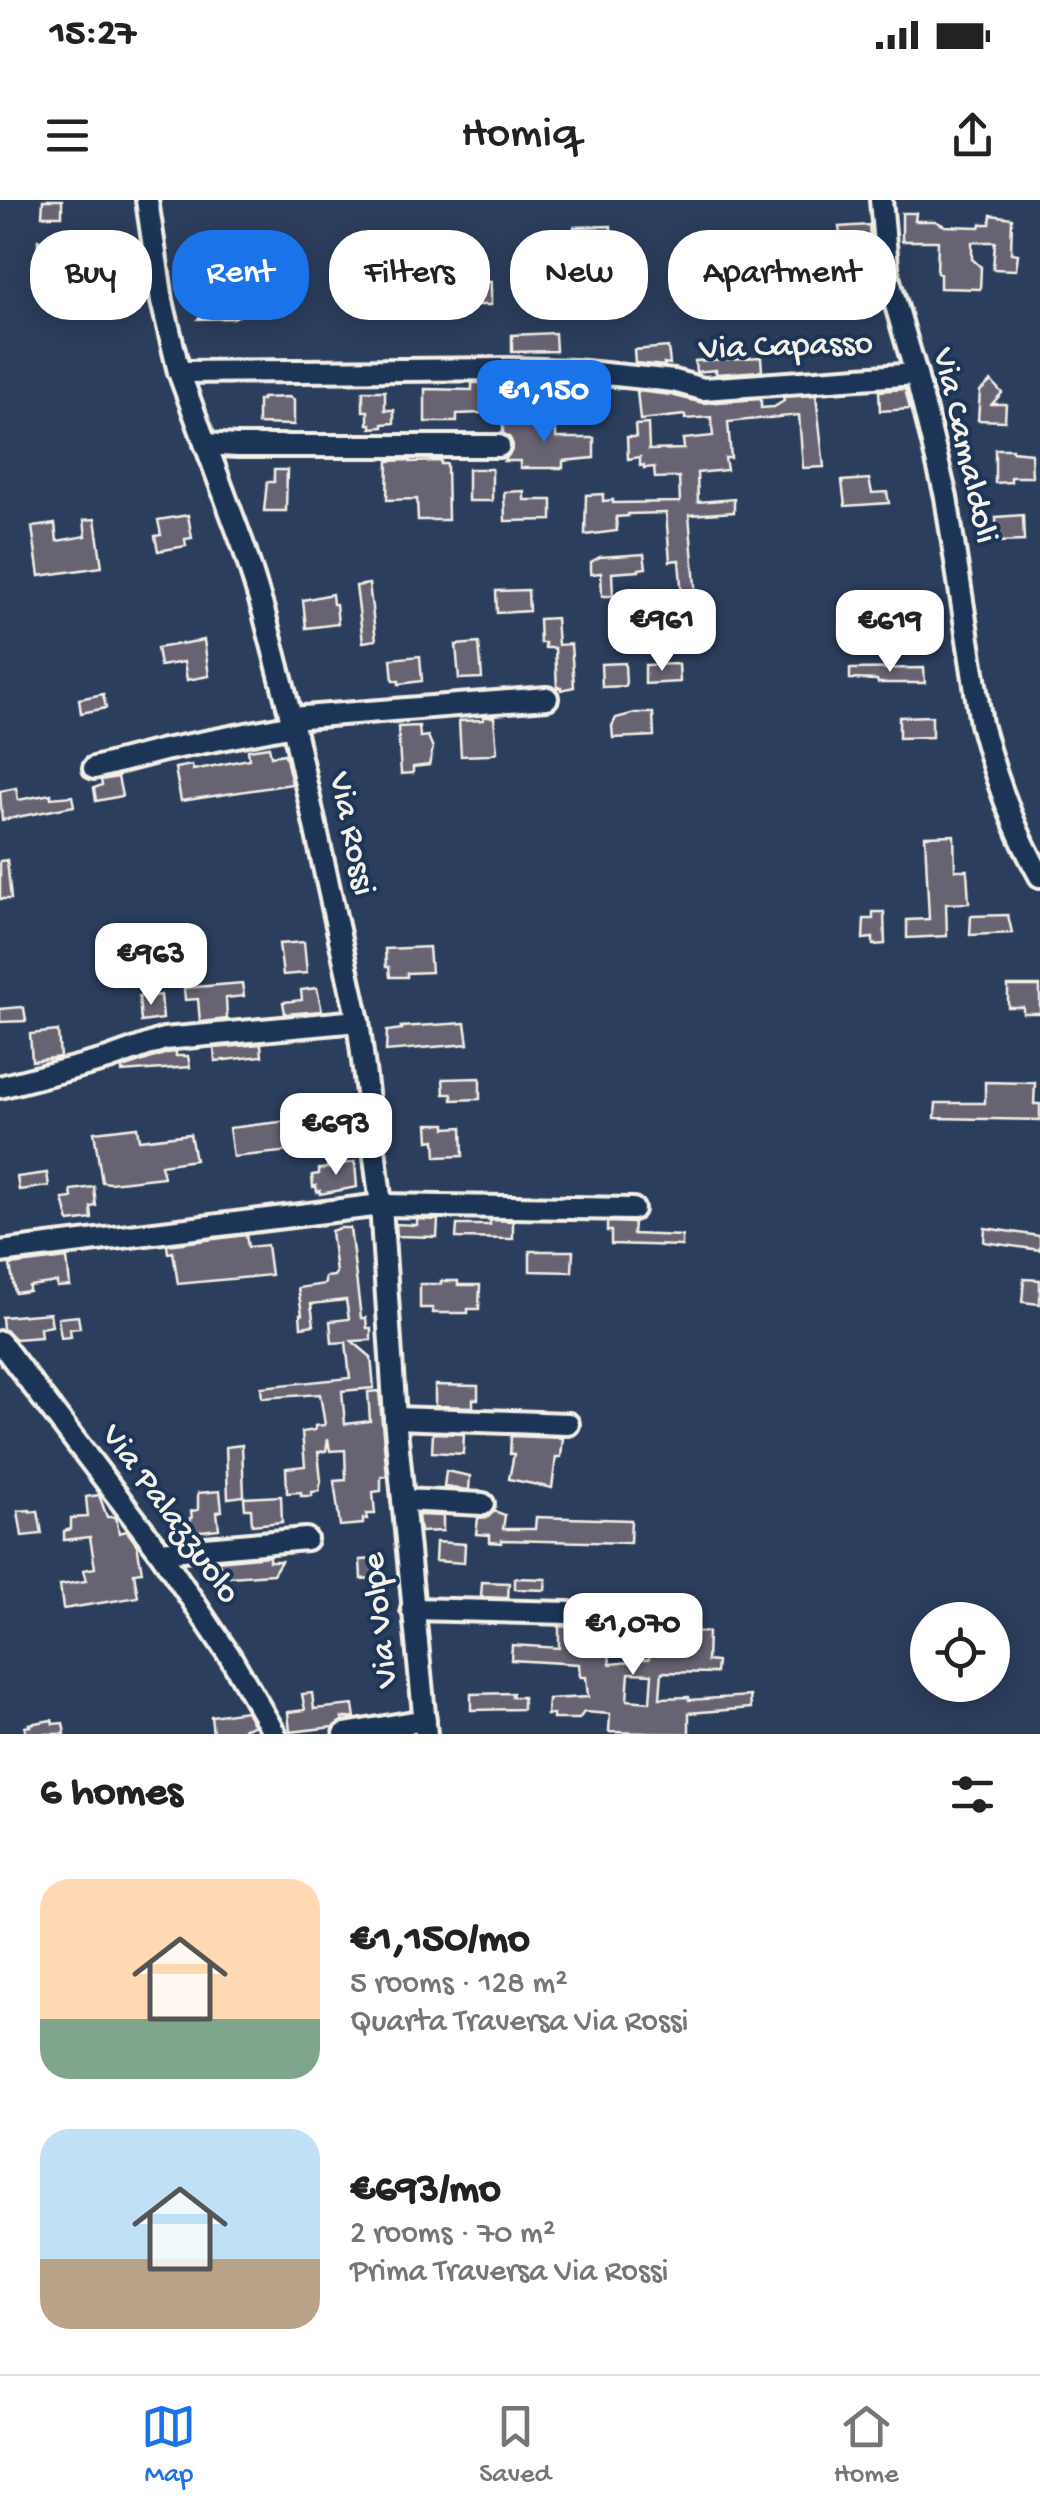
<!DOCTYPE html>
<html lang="en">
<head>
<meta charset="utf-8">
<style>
  body { margin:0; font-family:"Gochi Hand",sans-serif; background:#f2f2f2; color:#222; height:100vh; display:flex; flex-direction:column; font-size:38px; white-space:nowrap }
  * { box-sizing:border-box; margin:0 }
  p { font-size:32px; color:#767676 }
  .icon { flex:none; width:55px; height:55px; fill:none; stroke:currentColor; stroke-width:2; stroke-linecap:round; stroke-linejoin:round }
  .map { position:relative; height:1534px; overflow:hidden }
  .panel { display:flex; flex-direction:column; background:#fff; flex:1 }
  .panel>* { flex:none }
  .top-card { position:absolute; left:30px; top:30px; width:980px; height:90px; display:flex; gap:20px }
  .tools { position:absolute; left:910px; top:1402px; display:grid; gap:20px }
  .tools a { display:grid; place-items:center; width:100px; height:100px; border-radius:50%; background:#fff; box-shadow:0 5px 25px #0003; font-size:50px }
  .price { position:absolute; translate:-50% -85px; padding:0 22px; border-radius:20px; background:#fff; color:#222; font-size:32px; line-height:65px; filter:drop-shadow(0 2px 5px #0008) }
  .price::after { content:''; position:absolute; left:50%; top:60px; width:30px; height:22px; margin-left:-15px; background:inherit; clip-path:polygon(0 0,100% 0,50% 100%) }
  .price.current { background:#1a73e8; color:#fff }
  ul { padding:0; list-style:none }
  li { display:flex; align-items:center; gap:30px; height:250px; padding:0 40px }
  li span { display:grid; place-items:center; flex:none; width:280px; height:200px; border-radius:30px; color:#555 }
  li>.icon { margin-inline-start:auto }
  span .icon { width:120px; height:120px; fill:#fffc; stroke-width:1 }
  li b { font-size:42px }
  h2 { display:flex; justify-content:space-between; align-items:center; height:120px; padding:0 40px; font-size:42px }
  .pill { padding:0 35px; border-radius:40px; background:#fff; box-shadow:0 5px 25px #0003; font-size:35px; line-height:90px }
  .pill.current { background:#1a73e8; color:#fff }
  .status { display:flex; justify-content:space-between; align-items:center; height:70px; padding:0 50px; background:#fff; direction:ltr }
  .status svg { height:28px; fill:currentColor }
  header { display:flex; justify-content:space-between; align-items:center; height:130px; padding:0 40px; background:#fff; font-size:45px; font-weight:600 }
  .tabs { display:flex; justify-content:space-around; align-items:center; height:140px; border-top:2px solid #e0e0e0; background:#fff; font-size:28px; color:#767676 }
  .tabs a { display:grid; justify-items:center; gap:5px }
  .tabs .current { color:#1a73e8 }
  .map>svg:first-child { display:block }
  .building { fill:#676373; stroke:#f4f1e8; stroke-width:2.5; fill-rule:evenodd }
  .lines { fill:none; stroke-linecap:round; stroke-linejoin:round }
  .minor-casing { stroke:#f4f1e8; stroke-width:28 }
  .minor { stroke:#1d3557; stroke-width:20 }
  .labels { text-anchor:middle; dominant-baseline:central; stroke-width:8; stroke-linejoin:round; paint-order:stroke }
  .street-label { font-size:35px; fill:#f4f1e8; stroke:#1d3557 }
</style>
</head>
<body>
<div class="status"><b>15:27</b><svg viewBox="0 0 49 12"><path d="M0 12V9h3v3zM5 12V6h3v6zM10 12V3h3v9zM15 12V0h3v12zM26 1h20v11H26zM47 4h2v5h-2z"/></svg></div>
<header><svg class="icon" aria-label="menu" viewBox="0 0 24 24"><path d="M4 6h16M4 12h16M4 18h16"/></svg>Homiq<svg class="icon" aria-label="share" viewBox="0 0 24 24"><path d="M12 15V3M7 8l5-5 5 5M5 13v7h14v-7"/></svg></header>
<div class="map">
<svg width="1040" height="1534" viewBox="0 0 1040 1534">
  <rect width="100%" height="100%" fill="#2c3e5d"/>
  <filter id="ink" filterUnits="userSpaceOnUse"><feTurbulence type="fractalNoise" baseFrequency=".01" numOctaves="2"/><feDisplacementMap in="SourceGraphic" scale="20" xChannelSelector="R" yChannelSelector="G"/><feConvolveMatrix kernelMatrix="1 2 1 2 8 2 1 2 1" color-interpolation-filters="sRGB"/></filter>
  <g filter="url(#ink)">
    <g class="building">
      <polygon points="43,0 62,0 62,16 42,16"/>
      <polygon points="902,13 916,13 915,21 935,21 945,26 980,27 981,24 990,24 991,15 1012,18 1011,53 1018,54 1016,70 993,69 995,42 972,42 972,59 981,67 980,89 940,88 940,74 937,73 938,41 902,41"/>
      <polygon points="869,25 873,66 826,68 824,45 841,44 839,27"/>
      <polygon points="611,26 611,46 575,48 574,27"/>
      <polygon points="38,40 104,42 103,77 88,77 88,92 70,91 71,55 46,55 38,51"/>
      <polygon points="465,81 491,82 491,105 464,105"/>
      <polygon points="246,93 255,109 233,118 198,119 209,105 227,103"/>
      <polygon points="555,133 556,151 512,152 512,135"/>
      <polygon points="668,147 670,164 664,163 665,166 635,163 634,150"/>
      <polygon points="761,157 762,171 716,174 716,170 696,172 695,161"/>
      <polygon points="991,181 1002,193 992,204 1006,204 1005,221 978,220 980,191"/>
      <polygon points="472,183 501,183 502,209 482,209 482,213 457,214 457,222 425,222 425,189 472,190"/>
      <polygon points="905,189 910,209 880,211 879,191"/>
      <polygon points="363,191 385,191 385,210 394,210 394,223 383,224 383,227 371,228 371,224 368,224 368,211 363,211"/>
      <polygon points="637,191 671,195 703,203 761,199 761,208 774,207 784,201 783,197 816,195 824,267 803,268 799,215 728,222 731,258 725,258 727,270 697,273 698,302 734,299 734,312 689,315 696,397 682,398 679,360 670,361 666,313 628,314 628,316 616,317 617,331 585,335 586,295 603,294 603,301 613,300 613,303 680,302 679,277 655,278 654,267 644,268 644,265 640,266 640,257 628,259 627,237 636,237 635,225 648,224 649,250 684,249 683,239 713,236 711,217 685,219 685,215 640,220"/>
      <polygon points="289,197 294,200 294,225 258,224 258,200 262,200 262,198"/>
      <polygon points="556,221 556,238 594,238 594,258 563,261 563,268 520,268 520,261 504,261 511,252 513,245 510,238 503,233 503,222"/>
      <polygon points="995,249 1012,249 1012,251 1031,253 1032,277 1011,277 1011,282 995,283"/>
      <polygon points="410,260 410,262 441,261 441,264 447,264 448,320 418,320 417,299 387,300 388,261"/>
      <rect x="468" y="269" width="24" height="32"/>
      <polygon points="274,270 287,270 286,311 264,311 267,282 274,282"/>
      <polygon points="869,279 872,293 887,292 889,303 845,306 842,281"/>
      <polygon points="524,291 524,300 552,300 552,320 505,321 504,292"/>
      <polygon points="188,315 192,338 185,339 186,346 158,351 155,336 161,335 158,320"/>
      <polygon points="1023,315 1024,341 997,342 996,317"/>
      <polygon points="95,319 102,367 39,376 32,327 55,324 57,341 86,336 84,320"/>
      <polygon points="644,354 646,368 639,369 639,371 612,373 613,396 602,396 601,373 591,374 591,362 600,357"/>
      <polygon points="369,384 376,440 363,442 356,386"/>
      <polygon points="528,390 529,411 497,413 496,391"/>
      <polygon points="332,394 333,404 336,404 338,424 306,428 303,400"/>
      <polygon points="556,418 558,445 571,444 574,487 561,490 561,487 557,488 555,448 545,448 545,443 540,443 539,419"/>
      <polygon points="204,440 209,476 187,480 184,462 160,466 157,448"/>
      <polygon points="479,443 482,478 459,479 456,445"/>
      <polygon points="420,456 422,481 399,484 399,481 393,481 391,459"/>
      <polygon points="625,463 626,486 602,487 601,464"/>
      <polygon points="679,464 680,482 645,484 645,465"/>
      <polygon points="924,468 925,483 878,483 877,480 850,479 850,469"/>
      <polygon points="103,494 106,508 81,513 79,499"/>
      <polygon points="635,513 653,513 654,536 613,538 612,526 616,518"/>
      <polygon points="932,516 932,537 899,538 899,517"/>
      <polygon points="483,517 494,517 497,552 489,555 461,556 459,521 483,520"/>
      <polygon points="419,526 420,537 428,536 433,548 429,565 413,567 413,573 401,574 398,527"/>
      <polygon points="269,547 271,556 285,554 292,584 181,601 175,568 192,565 193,570 249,559 248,550"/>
      <polygon points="118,577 122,596 96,601 94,588 102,585 101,580"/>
      <polygon points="16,588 18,600 51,594 51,598 72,596 74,606 2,620 0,591"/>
      <polygon points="954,635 955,670 967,670 969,703 946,704 947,736 907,738 907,720 929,719 925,636"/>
      <polygon points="7,660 11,699 0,699 0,661"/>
      <polygon points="873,712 884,712 885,744 873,745 873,738 863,739 864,719 873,719"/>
      <polygon points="1008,715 1012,733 970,735 971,716"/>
      <polygon points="304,742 307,773 283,775 279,744"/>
      <polygon points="429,747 431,772 407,773 407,777 390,777 389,767 386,767 385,749"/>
      <polygon points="242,783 244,796 226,798 227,819 200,822 198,799 185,800 184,788"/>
      <polygon points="1008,786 1040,786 1040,813 1023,813 1023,807 1008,807"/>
      <polygon points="317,788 322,811 285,814 283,802 302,800 301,790"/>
      <polygon points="161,795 163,819 141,822 139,797"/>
      <polygon points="21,807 24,808 26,821 0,822 0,809"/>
      <polygon points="465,823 468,844 386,851 387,831 402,829 401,827"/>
      <polygon points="58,831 60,857 32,861 30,834"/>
      <polygon points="261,844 262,856 215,861 214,848"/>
      <polygon points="176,852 176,856 188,856 190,867 122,872 122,868 167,853"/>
      <polygon points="480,878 480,899 452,900 452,894 444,894 443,879"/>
      <polygon points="985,882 1035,883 1034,904 1040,904 1040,920 935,918 936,903 985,903"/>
      <polygon points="314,918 326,918 329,947 233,957 229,928"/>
      <polygon points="428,924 446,924 446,928 462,927 463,956 436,957 435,940 429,941"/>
      <polygon points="137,927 139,940 190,934 195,960 161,965 164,977 110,983 102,982 94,932"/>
      <polygon points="355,962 357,987 320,994 320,991 317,992 316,986 313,987 312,975 319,974 319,969 328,968 327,966"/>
      <polygon points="47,973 49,986 19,990 17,977"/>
      <polygon points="94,987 96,1006 91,1007 92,1019 69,1022 63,999 72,998 71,990"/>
      <polygon points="417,1019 438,1020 437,1037 397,1036 396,1024 417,1025"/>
      <polygon points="490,1020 513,1021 513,1039 456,1038 457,1025 490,1025"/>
      <polygon points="607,1022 634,1023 633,1034 682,1036 682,1046 611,1044 611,1031 607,1031"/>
      <polygon points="339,1028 350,1028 361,1118 366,1118 367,1128 371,1128 371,1140 352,1141 371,1157 374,1188 342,1191 345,1224 370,1221 368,1192 379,1191 387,1276 381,1277 381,1291 373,1292 375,1314 366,1314 367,1319 363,1319 363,1324 340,1326 334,1281 346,1280 345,1250 330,1251 328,1239 326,1251 318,1252 321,1281 319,1291 312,1292 312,1296 301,1296 301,1292 287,1293 286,1268 305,1266 302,1232 315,1230 315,1226 325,1225 320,1194 262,1198 261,1187 350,1178 346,1142 332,1143 330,1121 349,1119 346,1100 311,1104 314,1125 301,1127 300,1114 302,1114 298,1088 325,1084 325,1077 334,1076 336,1073 331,1031"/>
      <polygon points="985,1028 1040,1036 1040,1050 984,1042"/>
      <polygon points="246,1035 248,1047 267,1045 271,1075 178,1084 173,1052 168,1053 167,1045"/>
      <polygon points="530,1051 573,1051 572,1072 530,1071"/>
      <polygon points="67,1058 70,1086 57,1087 57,1082 29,1086 29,1091 15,1093 10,1065"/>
      <polygon points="1024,1079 1040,1080 1040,1104 1022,1102"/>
      <polygon points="441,1081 458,1081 458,1085 480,1085 479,1109 468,1109 468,1113 433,1113 433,1108 420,1108 420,1084 441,1084"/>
      <polygon points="50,1113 52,1126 40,1128 41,1137 15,1139 3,1129 2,1117"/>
      <polygon points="78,1116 80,1128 70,1129 71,1137 61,1138 58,1118"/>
      <polygon points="435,1185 478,1186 478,1199 473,1199 473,1207 435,1206"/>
      <polygon points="433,1233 464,1234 463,1254 432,1252"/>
      <polygon points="511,1236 563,1238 561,1257 556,1257 552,1288 509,1279 514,1254 510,1254"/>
      <polygon points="242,1245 244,1296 228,1298 226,1247"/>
      <polygon points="446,1271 470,1276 469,1290 444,1287"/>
      <polygon points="220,1291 222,1311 217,1312 219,1329 192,1332 190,1318 192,1318 191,1311 198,1310 198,1293"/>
      <polygon points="99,1295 107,1317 116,1317 119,1333 127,1331 137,1345 142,1372 134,1373 138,1397 63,1409 60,1385 86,1381 83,1370 95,1368 90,1337 64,1340 64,1331 71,1329 71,1318 88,1317 86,1297"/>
      <polygon points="281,1296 282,1322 252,1325 251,1309 245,1309 244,1298"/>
      <polygon points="30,1310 30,1312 38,1311 42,1334 22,1336 18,1311"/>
      <polygon points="494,1311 505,1315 503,1329 535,1329 536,1317 631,1320 630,1343 502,1340 502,1343 490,1342 490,1335 476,1334 478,1318 488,1317"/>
      <polygon points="418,1315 443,1316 443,1331 420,1332"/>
      <polygon points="436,1342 465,1344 464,1363 435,1361"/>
      <polygon points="269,1356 269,1361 281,1361 273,1374 229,1377 217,1361"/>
      <polygon points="379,1359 379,1372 375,1372 375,1378 361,1379 360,1360"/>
      <polygon points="515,1378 546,1379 545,1390 515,1389"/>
      <polygon points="482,1382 509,1383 508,1398 481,1397"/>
      <path d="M 610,1415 L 662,1418 L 662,1431 L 708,1432 L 707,1461 L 717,1462 L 716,1473 L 662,1472 L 660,1498 L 689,1497 L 689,1500 L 750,1496 L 751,1508 L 689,1513 L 689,1534 L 609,1532 L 610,1514 L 584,1512 L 579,1519 L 553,1519 L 553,1514 L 547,1515 L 548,1499 L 588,1497 L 586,1477 L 580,1477 L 579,1464 L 511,1460 L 512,1445 L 559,1448 L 559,1426 L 569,1427 L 570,1437 L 607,1433 L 610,1464 L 630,1462 L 630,1459 L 649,1459 L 650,1431 L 609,1430 ZM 629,1473 L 652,1474 L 650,1502 L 627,1500 Z"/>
      <polygon points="312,1493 314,1509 353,1505 355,1518 342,1518 343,1520 333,1527 290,1532 288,1512 305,1510 302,1494"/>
      <polygon points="513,1493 512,1497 523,1497 523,1509 471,1510 471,1494"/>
      <polygon points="246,1511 254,1526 244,1528 246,1534 213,1534 211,1516"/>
      <polygon points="52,1520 53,1524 63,1523 65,1534 25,1534 25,1527 30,1526 29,1524"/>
    </g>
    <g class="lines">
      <g class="minor-casing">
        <g id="minor">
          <polyline points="147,0 162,101 179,172 244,348 264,413 293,525 358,821 381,1005 395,1218 426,1534"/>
          <path d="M 881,0 L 888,77 L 916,174 L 946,297 L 981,524 C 995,577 1013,628 1040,676"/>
          <polyline points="179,172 509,169 576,171 674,181 703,189 916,174"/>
          <polyline points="205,244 237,246 499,246"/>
          <polyline points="291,518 547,498"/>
          <polyline points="94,568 164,550 293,525"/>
          <polyline points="0,887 108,859 164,839 358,821"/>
          <polyline points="0,1052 381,1005 633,1009"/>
          <polyline points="0,1142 160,1352 231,1458 275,1534"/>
          <polyline points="395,1218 568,1224"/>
          <polyline points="403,1300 483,1304"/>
          <polyline points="160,1352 306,1339"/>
          <polyline points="412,1409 569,1413"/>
          <polyline points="345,1534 425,1520"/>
        </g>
      </g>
      <use href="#minor" class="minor"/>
    </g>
  </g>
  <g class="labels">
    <g class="street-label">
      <text transform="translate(786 148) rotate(-2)">Via Capasso</text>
      <text transform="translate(963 246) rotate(77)">Via Camaldoli</text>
      <text transform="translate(350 634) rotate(78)">Via Rossi</text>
      <text transform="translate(169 1315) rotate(54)">Via Palazzuolo</text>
      <text transform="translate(382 1420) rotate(-96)">Via Volpe</text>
    </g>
  </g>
</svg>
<div class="tools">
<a><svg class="icon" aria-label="locate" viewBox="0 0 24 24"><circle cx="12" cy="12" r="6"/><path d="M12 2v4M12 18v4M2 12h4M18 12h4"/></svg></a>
</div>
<b class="price current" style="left:544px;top:245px">€1,150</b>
<b class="price" style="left:662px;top:474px">€961</b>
<b class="price" style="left:890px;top:475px">€619</b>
<b class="price" style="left:151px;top:808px">€963</b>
<b class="price" style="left:336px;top:978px">€693</b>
<b class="price" style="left:633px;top:1478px">€1,070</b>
<div class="top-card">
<a class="pill">Buy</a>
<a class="pill current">Rent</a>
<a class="pill">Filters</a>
<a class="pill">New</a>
<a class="pill">Apartment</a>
</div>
</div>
<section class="panel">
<h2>6 homes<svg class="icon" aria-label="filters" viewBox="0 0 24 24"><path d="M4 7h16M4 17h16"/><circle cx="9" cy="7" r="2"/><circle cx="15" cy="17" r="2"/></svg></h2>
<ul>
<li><span style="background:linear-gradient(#ffd9b3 70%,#7fa58c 0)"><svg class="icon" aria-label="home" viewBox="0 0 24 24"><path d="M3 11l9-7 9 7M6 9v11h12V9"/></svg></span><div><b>€1,150/mo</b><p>5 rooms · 128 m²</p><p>Quarta Traversa Via Rossi</p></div></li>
<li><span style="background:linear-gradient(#bfe0f5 65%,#b9a48a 0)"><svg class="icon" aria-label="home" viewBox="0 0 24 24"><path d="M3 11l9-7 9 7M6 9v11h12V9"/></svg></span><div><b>€693/mo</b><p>2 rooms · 70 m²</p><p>Prima Traversa Via Rossi</p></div></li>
</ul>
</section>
<nav class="tabs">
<a class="current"><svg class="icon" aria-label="map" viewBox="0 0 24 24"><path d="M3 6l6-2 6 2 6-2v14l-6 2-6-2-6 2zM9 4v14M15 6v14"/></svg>Map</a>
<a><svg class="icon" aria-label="saved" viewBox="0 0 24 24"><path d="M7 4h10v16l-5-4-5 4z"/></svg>Saved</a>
<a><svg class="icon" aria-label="home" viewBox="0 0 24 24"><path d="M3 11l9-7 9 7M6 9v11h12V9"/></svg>Home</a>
</nav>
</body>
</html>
